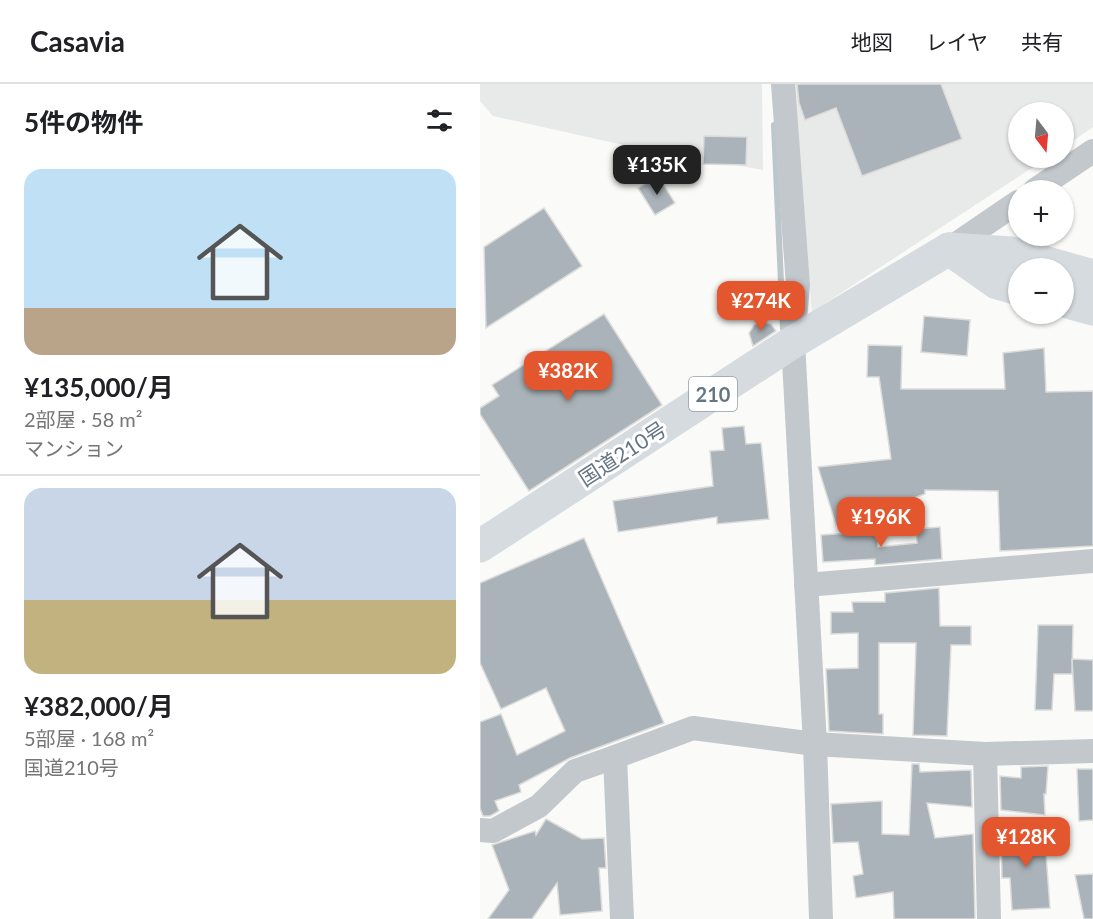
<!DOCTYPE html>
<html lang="ja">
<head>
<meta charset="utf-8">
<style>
  body { margin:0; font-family:Lato,"Noto Sans JP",sans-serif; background:#f6f6f6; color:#202124; height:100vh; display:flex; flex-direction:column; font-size:22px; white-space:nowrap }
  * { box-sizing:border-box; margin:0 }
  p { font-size:20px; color:#757577 }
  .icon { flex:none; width:33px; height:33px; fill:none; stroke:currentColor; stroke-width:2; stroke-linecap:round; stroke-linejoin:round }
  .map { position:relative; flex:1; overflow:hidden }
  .details { display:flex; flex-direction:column; background:#fff; width:480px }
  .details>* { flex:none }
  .needle { width:39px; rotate:164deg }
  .tools { position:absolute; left:528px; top:18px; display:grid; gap:12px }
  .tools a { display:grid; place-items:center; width:66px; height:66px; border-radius:50%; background:#fff; box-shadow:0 2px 4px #0004; font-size:30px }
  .price { position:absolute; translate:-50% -51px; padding:0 14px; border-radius:12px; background:#e4572e; color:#fff; font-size:20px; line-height:39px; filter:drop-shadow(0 2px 3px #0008) }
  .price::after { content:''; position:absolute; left:50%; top:36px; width:18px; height:14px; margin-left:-9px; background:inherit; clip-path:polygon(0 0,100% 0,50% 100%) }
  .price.current { background:#222; color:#fff }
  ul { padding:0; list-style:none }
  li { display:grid; align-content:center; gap:12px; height:318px; padding:0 24px }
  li+li { border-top:2px solid #e0e0e0 }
  li span { display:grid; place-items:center; height:186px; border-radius:18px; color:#555 }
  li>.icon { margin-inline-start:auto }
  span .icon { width:108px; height:108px; fill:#fffc; stroke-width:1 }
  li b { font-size:26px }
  h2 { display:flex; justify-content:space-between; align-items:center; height:72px; padding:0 24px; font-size:26px }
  header { display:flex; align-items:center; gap:36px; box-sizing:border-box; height:84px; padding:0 30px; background:#fff; border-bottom:2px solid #e0e0e0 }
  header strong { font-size:28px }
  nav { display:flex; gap:33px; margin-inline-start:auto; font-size:21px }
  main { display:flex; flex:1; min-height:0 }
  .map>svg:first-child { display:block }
  .built { fill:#e8e9e9 }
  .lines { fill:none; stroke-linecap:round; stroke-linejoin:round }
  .stream { stroke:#bbc7cb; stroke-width:6 }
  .building { fill:#aab3b9; stroke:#dcdcda; stroke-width:1.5 }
  .minor { stroke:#c3c8cc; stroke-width:24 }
  .highway { stroke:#d6dbdf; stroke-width:33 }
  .labels { text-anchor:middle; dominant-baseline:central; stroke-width:6; stroke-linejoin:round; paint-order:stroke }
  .shield { fill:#fff; stroke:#939fa8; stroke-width:1.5 }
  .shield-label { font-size:20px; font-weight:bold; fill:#657683 }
  .street-label { font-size:21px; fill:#657683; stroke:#fff }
</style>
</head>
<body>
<header>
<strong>Casavia</strong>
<nav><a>地図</a><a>レイヤ</a><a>共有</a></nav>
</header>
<main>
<section class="details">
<h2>5件の物件<svg class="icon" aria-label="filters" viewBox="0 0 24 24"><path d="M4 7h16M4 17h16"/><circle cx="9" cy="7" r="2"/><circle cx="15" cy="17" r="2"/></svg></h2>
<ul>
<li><span style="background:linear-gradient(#bfe0f5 75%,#b9a48a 0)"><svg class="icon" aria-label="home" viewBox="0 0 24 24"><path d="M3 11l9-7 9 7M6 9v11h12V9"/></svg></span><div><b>¥135,000/月</b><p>2部屋 · 58 m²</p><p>マンション</p></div></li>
<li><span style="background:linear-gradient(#c9d6e8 60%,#c2b280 0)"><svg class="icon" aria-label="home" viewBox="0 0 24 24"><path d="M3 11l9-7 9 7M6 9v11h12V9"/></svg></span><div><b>¥382,000/月</b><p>5部屋 · 168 m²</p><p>国道210号</p></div></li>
</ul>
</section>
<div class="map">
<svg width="613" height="835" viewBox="0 0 613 835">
  <rect width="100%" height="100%" fill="#fafaf8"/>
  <g class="built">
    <polygon points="0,0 282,0 283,86 148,62 13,32 0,17"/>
    <polygon points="314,0 613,0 613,43 584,63 584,28 538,28 538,74 567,74 332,228"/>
  </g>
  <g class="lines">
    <polyline class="stream" points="294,41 303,244"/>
  </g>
  <g class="building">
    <polygon points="317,0 461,0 482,55 382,92 356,24 325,36 319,19"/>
    <polygon points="224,52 267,53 266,81 223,80"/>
    <polygon points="178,92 195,119 175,131 158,104"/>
    <polygon points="64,124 102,182 6,244 4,163"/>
    <polygon points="124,230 182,321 49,407 0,330 0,324 19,312 12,301"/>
    <polygon points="444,232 490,236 487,272 441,268"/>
    <polygon points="282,238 291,240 296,247 273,262 269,249 274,241"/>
    <polygon points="388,261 422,262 421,305 525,305 523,269 564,264 566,308 613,307 613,462 520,467 518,407 445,406 445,410 412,422 396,424 396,427 356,441 338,383 411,375 399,293 387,293"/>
    <polygon points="264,342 266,360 281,359 289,435 237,440 237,433 138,448 133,417 233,402 230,367 244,366 242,344"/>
    <polygon points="460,443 462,475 395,481 395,475 343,478 341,451 397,447 398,463 437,459 436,445"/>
    <polygon points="104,454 184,639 90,674 39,701 41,708 15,717 19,727 10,732 3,732 0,724 0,638 21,630 37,671 85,647 66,604 21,625 0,579 0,499"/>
    <polygon points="459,504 460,542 491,542 491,561 471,561 467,652 433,651 436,559 399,559 399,630 403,630 403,650 349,647 346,585 378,584 378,549 351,550 351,528 373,528 372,518 405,518 405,509"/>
    <polygon points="558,541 593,541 592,590 574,590 572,626 555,626"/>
    <polygon points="592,575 613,576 613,627 595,627"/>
    <polygon points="432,680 439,680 440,688 491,686 492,723 447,719 455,754 493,750 495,835 414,835 413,808 376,814 373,792 383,790 378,758 353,759 351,720 402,717 402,750 429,751"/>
    <polygon points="568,682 566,710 564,710 565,731 521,726 520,692 541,694 541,683"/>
    <polygon points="597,685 613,685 613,736 599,737"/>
    <polygon points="66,735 102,755 124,754 126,784 119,784 122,827 80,831 77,799 52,835 8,835 29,806 12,761 55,747 56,751"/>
    <polygon points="564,743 570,824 532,826 530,794 522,794 521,747"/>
    <polygon points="613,790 613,835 604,835 595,791"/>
  </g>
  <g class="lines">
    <g class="minor">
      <polyline points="303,0 318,201 313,258 335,660 341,835"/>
      <polyline points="555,106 613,67"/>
      <polyline points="469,165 538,118"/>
      <polyline points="326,501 613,477"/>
      <polyline points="505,670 509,835"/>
      <polyline points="0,746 13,747 59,722 95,687 135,673"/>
      <polyline points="142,835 135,673 213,644 335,660 505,670 613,667"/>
    </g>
    <g class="highway">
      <polyline points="469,165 532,169 613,192"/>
      <polyline points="469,165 517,199 538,205"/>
      <polyline points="584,217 613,225"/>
      <polyline points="0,462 313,258 469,165"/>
    </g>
  </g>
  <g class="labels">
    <rect class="shield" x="209" y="293" width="48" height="34" rx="4.5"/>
    <g class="shield-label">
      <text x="233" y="310">210</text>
    </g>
    <g class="street-label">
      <text transform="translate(142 369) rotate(-33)">国道210号</text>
    </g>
  </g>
</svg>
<div class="tools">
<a><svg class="needle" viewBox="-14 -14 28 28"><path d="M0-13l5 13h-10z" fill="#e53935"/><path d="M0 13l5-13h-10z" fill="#757577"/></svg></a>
<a>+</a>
<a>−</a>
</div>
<b class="price current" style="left:177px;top:112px">¥135K</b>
<b class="price" style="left:281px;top:248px">¥274K</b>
<b class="price" style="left:88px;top:318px">¥382K</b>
<b class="price" style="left:401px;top:464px">¥196K</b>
<b class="price" style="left:546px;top:784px">¥128K</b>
</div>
</main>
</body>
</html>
